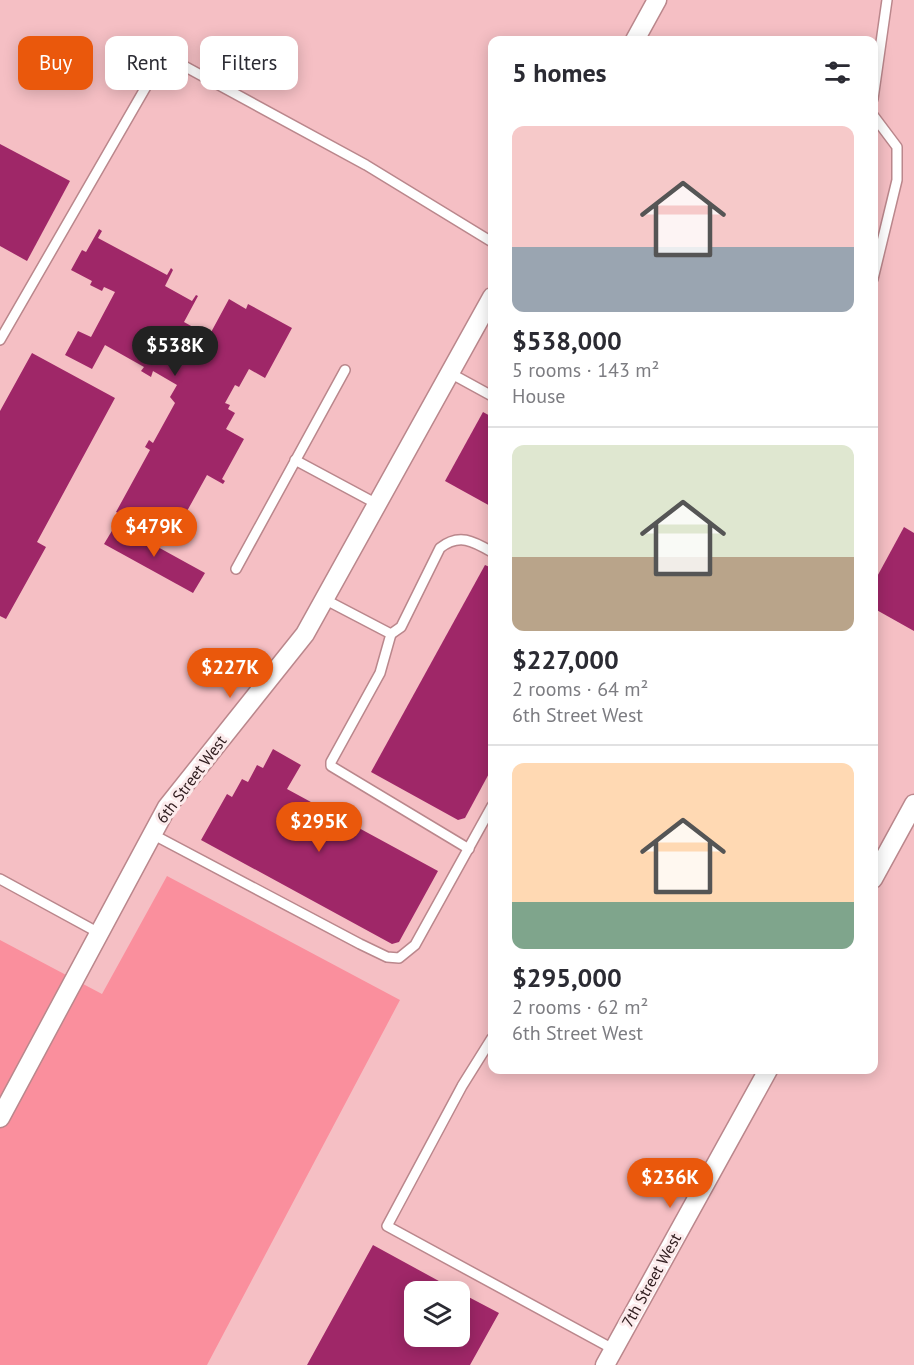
<!DOCTYPE html>
<html lang="en">
<head>
<meta charset="utf-8">
<style>
  body { margin:0; font-family:"PT Sans",sans-serif; background:#f7f7f7; color:#2b2b33; height:100vh; display:flex; flex-direction:column; font-size:22px; white-space:nowrap }
  * { box-sizing:border-box; margin:0 }
  p { font-size:20px; color:#7c7c81 }
  .icon { flex:none; width:33px; height:33px; fill:none; stroke:currentColor; stroke-width:2; stroke-linecap:round; stroke-linejoin:round }
  .map { position:relative; flex:1; overflow:hidden }
  .sheet { position:absolute; left:488px; top:36px; width:390px; height:1038px; display:flex; flex-direction:column; background:#fff; border-radius:12px; box-shadow:0 3px 15px #0003 }
  .sheet>* { flex:none }
  .banner { position:absolute; left:18px; top:36px; width:380px; height:54px; display:flex; gap:12px }
  .controls { position:absolute; left:404px; top:1281px; display:grid; gap:12px }
  .controls a { display:grid; place-items:center; width:66px; height:66px; border-radius:12px; background:#fff; box-shadow:0 3px 15px #0003; font-size:30px }
  .price { position:absolute; translate:-50% -51px; padding:0 14px; border-radius:21px; background:#ea580c; color:#fff; font-size:20px; line-height:39px; filter:drop-shadow(0 2px 3px #0008) }
  .price::after { content:''; position:absolute; left:50%; top:36px; width:18px; height:14px; margin-left:-9px; background:inherit; clip-path:polygon(0 0,100% 0,50% 100%) }
  .price.selected { background:#222; color:#fff }
  ul { padding:0; list-style:none }
  li { display:grid; align-content:center; gap:12px; height:318px; padding:0 24px }
  li+li { border-top:2px solid #e1e1e2 }
  li span { display:grid; place-items:center; height:186px; border-radius:12px; color:#555 }
  li>.icon { margin-inline-start:auto }
  span .icon { width:108px; height:108px; fill:#fffc; stroke-width:1 }
  li b { font-size:26px }
  h2 { display:flex; justify-content:space-between; align-items:center; height:72px; padding:0 24px; font-size:26px }
  .pill { padding:0 21px; border-radius:12px; background:#fff; box-shadow:0 3px 15px #0003; font-size:21px; line-height:54px }
  .pill.selected { background:#ea580c; color:#fff }
  .map>svg:first-child { display:block }
  .green { fill:#fa8f9d }
  .building { fill:#9f2768 }
  .lines { fill:none; stroke-linecap:round; stroke-linejoin:round }
  .service-casing { stroke:#ba878c; stroke-width:12 }
  .minor-casing { stroke:#ba878c; stroke-width:21 }
  .service { stroke:#fff; stroke-width:9 }
  .minor { stroke:#fff; stroke-width:18 }
  .labels { text-anchor:middle; dominant-baseline:central; stroke-width:6; stroke-linejoin:round; paint-order:stroke }
  .street-label { font-size:16px; fill:#2e1b1d; stroke:#fcebec }
</style>
</head>
<body>
<div class="map">
<svg width="914" height="1365" viewBox="0 0 914 1365">
  <rect width="100%" height="100%" fill="#f5bfc4"/>
  <polygon class="green" points="167,876 400,1000 207,1365 0,1365 0,940 102,994"/>
  <g class="building">
    <polygon points="0,144 70,181 27,261 0,246"/>
    <polygon points="99,229 102,231 98,238 167,275 171,268 173,270 165,286 192,301 196,295 198,296 184,322 209,336 229,299 246,309 248,304 292,328 265,378 249,369 239,387 235,385 225,403 230,405 228,409 235,413 226,429 244,439 222,479 225,481 223,484 207,475 176,531 183,535 181,538 163,528 159,536 116,512 150,450 145,447 149,440 153,443 175,403 170,397 177,385 153,371 151,377 141,371 144,367 105,345 92,369 65,355 78,331 91,337 115,292 104,287 102,291 90,285 92,281 71,270 82,250 86,252"/>
    <polygon points="32,353 115,398 37,542 46,547 6,619 0,616 0,411"/>
    <polygon points="483,412 492,417 492,507 445,481"/>
    <polygon points="116,524 205,573 193,593 104,544"/>
    <polygon points="904,527 914,533 914,631 873,608 873,584"/>
    <polygon points="485,565 492,568 492,768 465,818 458,820 371,772"/>
    <polygon points="273,749 301,765 287,789 438,871 399,942 392,944 201,840 227,794 232,797 242,779 248,782 257,765 263,768"/>
    <polygon points="373,1245 459,1292 414,1292 414,1336 459,1336 459,1292 499,1313 470,1365 307,1365"/>
  </g>
  <g class="lines">
    <g class="service-casing">
      <g id="service">
        <polyline points="873,99 887,0"/>
        <polyline points="873,115 897,147 897,180 873,279"/>
        <polyline points="0,340 158,66 164,60 173,60 366,165 492,242"/>
        <polyline points="450,373 492,396"/>
        <polyline points="295,460 377,504"/>
        <polyline points="236,569 345,370"/>
        <polyline points="324,599 391,634 380,673 331,762 331,766 469,849"/>
        <path d="M 391,634 L 401,627 L 440,548 C 459,533 473,541 492,552"/>
        <polyline points="152,834 360,944 387,957 399,958 415,945 492,806"/>
        <polyline points="0,879 99,933"/>
        <polyline points="492,1038 462,1086 387,1226 613,1349"/>
      </g>
    </g>
    <g class="minor-casing">
      <g id="minor">
        <polyline points="635,40 657,0"/>
        <polyline points="873,879 914,804"/>
        <polyline points="0,1118 167,807 305,634 492,297"/>
        <polyline points="605,1365 768,1070"/>
      </g>
    </g>
    <use href="#service" class="service"/>
    <use href="#minor" class="minor"/>
  </g>
  <g class="labels">
    <g class="street-label">
      <text transform="translate(191 779) rotate(-53)">6th Street West</text>
      <text transform="translate(651 1280) rotate(-61)">7th Street West</text>
    </g>
  </g>
</svg>
<div class="controls">
<a><svg class="icon" aria-label="layers" viewBox="0 0 24 24"><path d="M12 4l9 5-9 5-9-5zM3 14l9 5 9-5"/></svg></a>
</div>
<b class="price selected" style="left:175px;top:377px">$538K</b>
<b class="price" style="left:154px;top:558px">$479K</b>
<b class="price" style="left:230px;top:699px">$227K</b>
<b class="price" style="left:319px;top:853px">$295K</b>
<b class="price" style="left:670px;top:1209px">$236K</b>
<div class="banner">
<a class="pill selected">Buy</a>
<a class="pill">Rent</a>
<a class="pill">Filters</a>
</div>
<section class="sheet">
<h2>5 homes<svg class="icon" aria-label="filters" viewBox="0 0 24 24"><path d="M4 7h16M4 17h16"/><circle cx="9" cy="7" r="2"/><circle cx="15" cy="17" r="2"/></svg></h2>
<ul>
<li><span style="background:linear-gradient(#f6c9c9 65%,#9aa5b1 0)"><svg class="icon" aria-label="home" viewBox="0 0 24 24"><path d="M3 11l9-7 9 7M6 9v11h12V9"/></svg></span><div><b>$538,000</b><p>5 rooms · 143 m²</p><p>House</p></div></li>
<li><span style="background:linear-gradient(#dfe7d0 60%,#b9a48a 0)"><svg class="icon" aria-label="home" viewBox="0 0 24 24"><path d="M3 11l9-7 9 7M6 9v11h12V9"/></svg></span><div><b>$227,000</b><p>2 rooms · 64 m²</p><p>6th Street West</p></div></li>
<li><span style="background:linear-gradient(#ffd9b3 75%,#7fa58c 0)"><svg class="icon" aria-label="home" viewBox="0 0 24 24"><path d="M3 11l9-7 9 7M6 9v11h12V9"/></svg></span><div><b>$295,000</b><p>2 rooms · 62 m²</p><p>6th Street West</p></div></li>
</ul>
</section>
</div>
</body>
</html>
